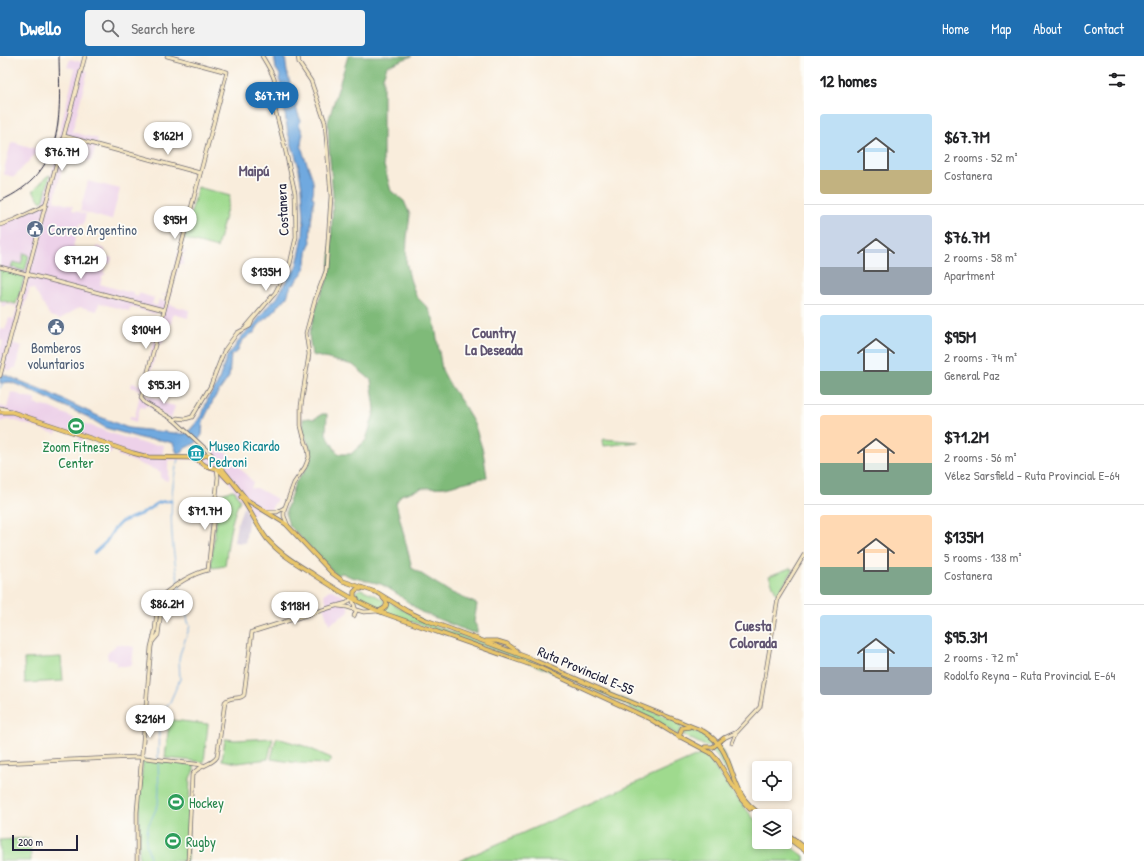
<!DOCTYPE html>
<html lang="en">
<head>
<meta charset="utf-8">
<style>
  body { margin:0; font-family:"Patrick Hand",sans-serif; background:#f2f2f2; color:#202124; height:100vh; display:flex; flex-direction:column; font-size:15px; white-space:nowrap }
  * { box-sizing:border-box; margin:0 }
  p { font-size:13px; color:#757577 }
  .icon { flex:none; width:22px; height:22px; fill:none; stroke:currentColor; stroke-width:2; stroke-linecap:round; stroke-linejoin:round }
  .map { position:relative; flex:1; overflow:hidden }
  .drawer { display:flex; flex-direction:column; background:#fff; width:340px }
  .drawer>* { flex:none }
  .buttons { position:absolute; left:752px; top:705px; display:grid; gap:8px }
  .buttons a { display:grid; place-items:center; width:40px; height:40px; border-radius:4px; background:#fff; box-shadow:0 2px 6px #0003; font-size:20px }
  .scale { position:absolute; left:12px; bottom:10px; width:66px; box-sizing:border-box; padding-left:4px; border:2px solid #22223b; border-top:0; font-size:11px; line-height:14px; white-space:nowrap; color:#22223b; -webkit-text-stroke:3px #fdfcf7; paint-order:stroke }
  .price { position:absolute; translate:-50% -34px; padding:0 9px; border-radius:14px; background:#fff; color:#222; font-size:13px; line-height:26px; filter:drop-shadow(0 1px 2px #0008) }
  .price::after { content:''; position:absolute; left:50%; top:24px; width:12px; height:9px; margin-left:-6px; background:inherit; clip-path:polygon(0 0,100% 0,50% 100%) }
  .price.on { background:#1f6fb2; color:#fff }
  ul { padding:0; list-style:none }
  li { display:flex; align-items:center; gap:12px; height:100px; padding:0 16px }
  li+li { border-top:1px solid #e0e0e0 }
  li span { display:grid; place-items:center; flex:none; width:112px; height:80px; border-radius:4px; color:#555 }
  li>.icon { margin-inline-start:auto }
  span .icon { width:48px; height:48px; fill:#fffc; stroke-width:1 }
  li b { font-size:17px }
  h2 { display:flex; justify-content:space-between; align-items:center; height:48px; padding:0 16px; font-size:17px }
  header { display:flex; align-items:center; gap:24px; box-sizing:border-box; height:56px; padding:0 20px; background:#1f6fb2; color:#fff }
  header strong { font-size:19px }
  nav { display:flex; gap:22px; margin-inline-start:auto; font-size:14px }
  .search { width:280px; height:36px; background:#f2f2f2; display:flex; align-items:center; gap:10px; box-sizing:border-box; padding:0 14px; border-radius:4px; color:#757577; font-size:15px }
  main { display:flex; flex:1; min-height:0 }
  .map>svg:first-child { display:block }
  .built { fill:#edd1e9 }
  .industrial { fill:#ccbfd4 }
  .green { fill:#9fda8e; stroke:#607e64 }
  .forest { fill:#7fba79; stroke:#506e5a }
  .water { fill:#6fa9df; stroke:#48668d }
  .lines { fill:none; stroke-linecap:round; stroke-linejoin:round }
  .stream { stroke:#6fa9df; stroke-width:1 }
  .canal { stroke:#6fa9df; stroke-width:2.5 }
  .secondary-casing { stroke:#6d6973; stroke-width:4.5 }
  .primary-casing { stroke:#6d6973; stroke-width:5 }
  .secondary { stroke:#f7e8c3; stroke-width:3 }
  .primary { stroke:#eac669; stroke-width:3.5 }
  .rail { stroke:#22223b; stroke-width:1 }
  .labels { text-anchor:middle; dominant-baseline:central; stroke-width:3.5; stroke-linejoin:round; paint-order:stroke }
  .street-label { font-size:14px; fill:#22223b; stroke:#fdfcf7 }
  .service-label { font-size:14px; fill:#4e5e75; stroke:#fdfcf7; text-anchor:start }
  .culture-label { font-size:14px; fill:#0d838f; stroke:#fdfcf7; text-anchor:start }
  .leisure-label { font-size:14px; fill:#27864d; stroke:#fdfcf7; text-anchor:start }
  .neighbourhood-label { font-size:15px; font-weight:bold; fill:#605471; stroke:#fdfcf7 }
</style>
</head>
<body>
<header>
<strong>Dwello</strong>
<div class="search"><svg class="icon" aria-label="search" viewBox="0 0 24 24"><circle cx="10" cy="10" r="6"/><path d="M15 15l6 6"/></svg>Search here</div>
<nav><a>Home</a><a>Map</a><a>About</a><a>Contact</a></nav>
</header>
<main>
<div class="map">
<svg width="804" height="805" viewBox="0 0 804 805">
  <rect width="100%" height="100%" fill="#fdfcf7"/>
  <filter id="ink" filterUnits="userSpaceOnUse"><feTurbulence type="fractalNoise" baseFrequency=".025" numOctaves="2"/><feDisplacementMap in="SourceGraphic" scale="8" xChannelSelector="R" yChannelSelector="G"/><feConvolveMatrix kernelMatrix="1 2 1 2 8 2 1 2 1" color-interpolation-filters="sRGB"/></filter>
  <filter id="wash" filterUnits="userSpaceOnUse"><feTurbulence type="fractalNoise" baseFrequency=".012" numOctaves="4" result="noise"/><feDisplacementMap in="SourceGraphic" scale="16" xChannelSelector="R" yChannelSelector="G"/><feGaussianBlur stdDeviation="0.9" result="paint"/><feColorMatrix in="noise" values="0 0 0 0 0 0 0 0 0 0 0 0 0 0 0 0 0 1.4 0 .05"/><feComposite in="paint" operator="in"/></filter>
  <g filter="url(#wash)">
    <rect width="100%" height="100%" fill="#f9eddc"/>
    <g class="built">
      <polygon points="70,3 82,6 84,14 88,15 72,76 98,83 96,90 65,82 61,99 65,100 54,145 73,150 72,154 86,158 83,169 79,168 73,191 95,197 97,190 105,193 104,200 112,202 110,208 106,207 103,217 105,217 105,219 103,219 100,228 127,236 128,235 132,236 134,237 133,239 138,241 139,237 154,242 152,248 157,250 159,243 165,246 167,241 162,239 162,238 167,239 179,193 186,195 186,197 182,198 182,200 184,201 183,209 179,208 168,248 189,254 188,262 173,258 171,268 168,267 162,288 158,287 148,327 152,328 152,332 146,331 144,339 163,344 163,347 175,350 171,363 146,349 145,352 140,351 136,366 129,363 130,360 135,361 141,334 131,331 132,327 139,329 140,326 144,327 155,281 153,280 154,275 157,275 162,256 161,255 157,253 155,258 130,251 129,255 99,247 97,255 80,251 60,263 50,260 34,233 30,232 11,287 22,290 16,312 13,312 11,315 4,313 0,329 0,317 2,307 0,306 0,294 3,285 0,284 0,272 5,274 9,262 14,263 17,251 5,248 5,251 1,250 2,247 0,247 0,245 18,250 25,219 0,212 0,168 43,149 62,80 59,78 75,13 67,11"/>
      <polygon points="68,84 96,91 91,105 89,105 64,98 63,96 66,85"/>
      <polygon points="13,86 37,93 37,96 14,121 3,118 11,87"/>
      <polygon points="88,125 120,133 112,163 111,164 80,155"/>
      <polygon points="11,336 36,344 35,348 52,352 86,368 113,378 145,388 164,389 162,401 197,401 202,400 203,398 212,397 219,389 253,426 251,432 257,432 277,443 268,458 258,453 251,461 241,443 228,425 217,414 197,405 192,403 168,404 168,425 160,422 161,416 117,399 119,394 113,391 111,398 102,395 104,388 83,381 80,389 77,388 80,380 58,373 56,378 13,364 6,364 0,366 0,350 7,352"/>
      <polygon points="329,534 333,534 346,542 349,555 348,557 329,568 323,550 327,548 324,538"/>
      <polygon points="117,588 134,591 132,608 130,610 117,610 117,606 114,606 114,604 108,604 107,598"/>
    </g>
    <polygon class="industrial" points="244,449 249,459 245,487 234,486 237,468"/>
    <g class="green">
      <polygon points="50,119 44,144 41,146 33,135 46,121"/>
      <polygon points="198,131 230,140 217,192 184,183"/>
      <polygon points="24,197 29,199 25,215 11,211 13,206 21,208"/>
      <polygon points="0,213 23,220 24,223 16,248 0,244"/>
      <polygon points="604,383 639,386 604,390 603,384"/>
      <path d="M 232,434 L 235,435 L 240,444 C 230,465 228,487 225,510 L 213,512 L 211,508 L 219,439 Z"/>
      <polygon points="790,512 793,514 777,539 769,520"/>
      <polygon points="361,533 375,539 385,545 383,551 381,553 358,543 355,540 356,535"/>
      <path d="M 388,545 L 420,563 L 433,569 L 515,598 L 686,669 L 681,672 L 678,679 C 587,622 484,591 384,556 Z"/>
      <polygon points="61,601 63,625 25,627 24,603"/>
      <polygon points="172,664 208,668 204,706 165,702 169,667"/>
      <polygon points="689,672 709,682 712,686 712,689 707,691 683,679 683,673"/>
      <polygon points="273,682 268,703 238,707 222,704 225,683 235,684"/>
      <polygon points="277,682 304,690 331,702 331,705 328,708 298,707 271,703 276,683"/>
      <polygon points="718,689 723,696 741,740 717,701 710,694"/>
      <polygon points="704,697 728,730 754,763 759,766 759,786 785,786 804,800 804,805 459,805"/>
      <polygon points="143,704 194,709 194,714 190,722 187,805 139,805 139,752"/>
      <polygon points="30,782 31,805 0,805 0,784"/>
    </g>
    <polygon class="forest" points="348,0 412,0 387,10 383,21 383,106 391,135 404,145 410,159 407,182 406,205 410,223 416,240 427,251 434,264 442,314 450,329 465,351 475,370 483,395 487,421 445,431 422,432 401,439 396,447 412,512 450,536 477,548 474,566 477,571 477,577 470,576 421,556 396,537 381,528 351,521 342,517 336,519 289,469 286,460 286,454 295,427 306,413 310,401 311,395 303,375 303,363 309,362 314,363 322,358 327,358 326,378 338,398 351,398 366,384 375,354 371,324 353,309 312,299 309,279 318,245 326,227 329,214 331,192 333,139 329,92 328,66"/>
    <path class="water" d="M 274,0 L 285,0 L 287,16 L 292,34 L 295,36 L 297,55 L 301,65 L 299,68 L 303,78 C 295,98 320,119 312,141 L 314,142 C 313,152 309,177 311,186 C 305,195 308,205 304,214 C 302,220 296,222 295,228 C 289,230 289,236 287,241 C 284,245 281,247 277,250 L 276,253 L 258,270 L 254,277 L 251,278 L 242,285 L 237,296 L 231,299 L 229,321 L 215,341 L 203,365 L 202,379 L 196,387 L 185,392 L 182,397 L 177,397 L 173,387 L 161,384 L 144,383 L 106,372 L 88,361 L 21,330 L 10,326 L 0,327 L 0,317 L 45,335 L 98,360 L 128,372 L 184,378 L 189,375 L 201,361 L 209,340 L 217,329 L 227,300 L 234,292 L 241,281 L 253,270 L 268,250 L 277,242 L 286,225 L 296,212 L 300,196 L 303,180 L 304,161 L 302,132 L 298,108 L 288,77 L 283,46 L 284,34 L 279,24 L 280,19 L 276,13 Z"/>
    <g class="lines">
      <g class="stream">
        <polyline points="0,332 3,327"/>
        <path d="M 160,663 L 161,656 L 170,646 L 180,623 L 179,604 L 180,598 L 190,570 L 188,566 C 186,553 182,542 179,530 C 171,488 167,445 178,403"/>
        <polyline points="158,702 159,667"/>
        <polyline points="151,805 146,787 148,770 158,749 159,734 158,705"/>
      </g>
      <g class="canal">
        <polyline points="168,445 171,445"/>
        <polyline points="94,497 106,486 114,473 121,466 141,458 158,447 165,445"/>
      </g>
    </g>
  </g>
  <g filter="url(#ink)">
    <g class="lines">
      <g class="secondary-casing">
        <g id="secondary">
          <polyline points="167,0 227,16 141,342 145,347 174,364 212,399"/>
          <path d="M 262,0 C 270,13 282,31 273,47"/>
          <circle cx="275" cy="50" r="3"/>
          <polyline points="64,80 200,117"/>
          <polyline points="0,169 14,164 46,149"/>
          <polyline points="0,211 164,254"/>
          <polyline points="246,271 275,237 290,208 296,181 295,137 284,88 276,57 273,52"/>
          <polyline points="0,320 85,0"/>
          <polyline points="0,352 11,355"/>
          <polyline points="174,364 177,362 185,363 192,361 210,331 224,295 237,277 250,270 252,265"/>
          <polyline points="267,456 277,456 284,452"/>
          <polyline points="288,470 284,460 284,454 294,427 305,411 309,401 308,393 303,378 301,370 301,350 309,298 306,277 315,244 326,215 331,140 325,66 311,25 299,7 298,0"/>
          <polyline points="352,542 356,555 354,560"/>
          <polyline points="338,550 347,551 364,556 378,555"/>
          <polyline points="153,585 158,579 163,540"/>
          <polyline points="724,682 737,676 760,651 778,542 804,499"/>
          <polyline points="732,687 736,677"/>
          <polyline points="0,707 137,701 203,709"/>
          <path d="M 137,805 L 137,756 L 151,591 L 155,575 L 158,543 C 172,531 190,518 208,514 L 218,421 L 217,413"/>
          <path d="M 188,805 L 192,719 C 198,709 211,710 217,701 L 225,646 C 231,639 239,645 244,639 L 252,576 L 332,551 L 347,547 L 352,542"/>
        </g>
      </g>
      <g class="primary-casing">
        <g id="primary">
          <polyline points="0,356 12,356 105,387"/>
          <path d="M 104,387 L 133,397 L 148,401 L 197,402 L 207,399 L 211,399 L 247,444 L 286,468 L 332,517 L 343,525 L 378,537 L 407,555 L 426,564 L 529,602 L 611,638 L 703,675 C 730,691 728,714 741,738 C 746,747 754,754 763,760"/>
          <polyline points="196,403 206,410 218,413 229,425"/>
          <path d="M 241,441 C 251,455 257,470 267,483 C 280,498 297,508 313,518 C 336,533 358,547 383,557 L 540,612 L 650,663 L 673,677 L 711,697 L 718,705 L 741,743 L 750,753"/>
          <polyline points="357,543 354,541 354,536 357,533 361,533"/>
          <path d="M 379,555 C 384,553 388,551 386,545 L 383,542"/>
          <polyline points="486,585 497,585 507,588 517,595"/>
          <polyline points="679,681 682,672 689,671"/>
          <polyline points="705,691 713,691 724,682"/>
          <polyline points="785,776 804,791"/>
          <polyline points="785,780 804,794"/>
        </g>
      </g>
      <use href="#secondary" class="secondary"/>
      <use href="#primary" class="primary"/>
      <path class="rail" d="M 0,145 C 66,116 60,61 59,0"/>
    </g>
  </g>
  <defs>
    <g id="civic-disc" transform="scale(0.9)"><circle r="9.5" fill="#5c6f8a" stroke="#fdfcf7"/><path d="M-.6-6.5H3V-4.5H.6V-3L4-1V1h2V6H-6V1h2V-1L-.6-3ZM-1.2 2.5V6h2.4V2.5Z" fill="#fff"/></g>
    <g id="stadium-disc" transform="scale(0.9)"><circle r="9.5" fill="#2e9e5b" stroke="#fdfcf7"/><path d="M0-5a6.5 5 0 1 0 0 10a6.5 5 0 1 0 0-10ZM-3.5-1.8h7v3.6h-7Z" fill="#fff"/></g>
    <g id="museum-disc" transform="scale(0.9)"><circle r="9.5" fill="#0f9aa8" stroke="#fdfcf7"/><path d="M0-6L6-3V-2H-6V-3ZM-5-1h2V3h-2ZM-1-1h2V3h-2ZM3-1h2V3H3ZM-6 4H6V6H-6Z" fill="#fff"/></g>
  </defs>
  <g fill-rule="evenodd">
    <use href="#civic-disc" x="35" y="173"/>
    <use href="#civic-disc" x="56" y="271"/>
    <use href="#stadium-disc" x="76" y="370"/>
    <use href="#museum-disc" x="196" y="397"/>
    <use href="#stadium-disc" x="176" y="746"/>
    <use href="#stadium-disc" x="173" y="785"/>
  </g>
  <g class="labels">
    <g class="street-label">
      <text transform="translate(282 154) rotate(-93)">Costanera</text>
      <text transform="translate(586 614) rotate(23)">Ruta Provincial E-55</text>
    </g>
    <g class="service-label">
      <text x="48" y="173">Correo Argentino</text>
      <text x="56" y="291" text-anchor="middle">Bomberos<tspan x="56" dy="16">voluntarios</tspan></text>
    </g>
    <g class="culture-label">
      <text x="209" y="389">Museo Ricardo<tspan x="209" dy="16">Pedroni</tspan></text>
    </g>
    <g class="leisure-label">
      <text x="76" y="390" text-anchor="middle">Zoom Fitness<tspan x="76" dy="16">Center</tspan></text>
      <text x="189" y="746">Hockey</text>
      <text x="186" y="785">Rugby</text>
    </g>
    <g class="neighbourhood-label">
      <text x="254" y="114">Maipú</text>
      <text x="494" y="276">Country<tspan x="494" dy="17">La Deseada</tspan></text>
      <text x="753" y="569">Cuesta<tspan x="753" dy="17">Colorada</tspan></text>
    </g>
  </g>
</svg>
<div class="buttons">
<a><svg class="icon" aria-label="locate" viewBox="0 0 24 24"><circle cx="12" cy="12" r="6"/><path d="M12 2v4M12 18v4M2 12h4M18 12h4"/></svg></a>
<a><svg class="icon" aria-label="layers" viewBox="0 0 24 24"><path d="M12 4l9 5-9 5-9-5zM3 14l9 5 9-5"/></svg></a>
</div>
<div class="scale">200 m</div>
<b class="price on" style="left:272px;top:60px">$67.7M</b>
<b class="price" style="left:168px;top:100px">$162M</b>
<b class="price" style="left:62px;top:116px">$76.7M</b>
<b class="price" style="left:175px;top:184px">$95M</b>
<b class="price" style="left:81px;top:224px">$71.2M</b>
<b class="price" style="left:266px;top:236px">$135M</b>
<b class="price" style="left:146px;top:294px">$104M</b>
<b class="price" style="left:164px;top:349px">$95.3M</b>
<b class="price" style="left:205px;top:475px">$71.7M</b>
<b class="price" style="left:167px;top:568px">$86.2M</b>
<b class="price" style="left:295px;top:570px">$118M</b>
<b class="price" style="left:150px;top:683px">$216M</b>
</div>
<section class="drawer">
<h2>12 homes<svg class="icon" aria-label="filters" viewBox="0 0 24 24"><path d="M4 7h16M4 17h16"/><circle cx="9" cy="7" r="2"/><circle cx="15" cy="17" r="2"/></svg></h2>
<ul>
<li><span style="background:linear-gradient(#bfe0f5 70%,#c2b280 0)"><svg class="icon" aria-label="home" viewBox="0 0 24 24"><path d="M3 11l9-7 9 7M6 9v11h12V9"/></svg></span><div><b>$67.7M</b><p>2 rooms · 52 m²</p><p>Costanera</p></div></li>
<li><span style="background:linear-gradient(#c9d6e8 65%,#9aa5b1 0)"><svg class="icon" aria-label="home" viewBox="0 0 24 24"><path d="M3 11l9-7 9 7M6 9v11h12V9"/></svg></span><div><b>$76.7M</b><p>2 rooms · 58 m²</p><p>Apartment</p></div></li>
<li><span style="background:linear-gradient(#bfe0f5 70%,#7fa58c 0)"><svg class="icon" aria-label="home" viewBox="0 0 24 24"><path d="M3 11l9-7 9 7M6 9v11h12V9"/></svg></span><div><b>$95M</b><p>2 rooms · 74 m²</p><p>General Paz</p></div></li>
<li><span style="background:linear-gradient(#ffd9b3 60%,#7fa58c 0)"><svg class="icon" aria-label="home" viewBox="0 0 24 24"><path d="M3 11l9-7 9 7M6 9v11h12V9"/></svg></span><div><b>$71.2M</b><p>2 rooms · 56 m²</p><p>Vélez Sarsfield - Ruta Provincial E-64</p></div></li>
<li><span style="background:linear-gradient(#ffd9b3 65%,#7fa58c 0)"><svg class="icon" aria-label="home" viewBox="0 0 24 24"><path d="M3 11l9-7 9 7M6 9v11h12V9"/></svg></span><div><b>$135M</b><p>5 rooms · 138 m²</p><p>Costanera</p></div></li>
<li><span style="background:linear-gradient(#bfe0f5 65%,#9aa5b1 0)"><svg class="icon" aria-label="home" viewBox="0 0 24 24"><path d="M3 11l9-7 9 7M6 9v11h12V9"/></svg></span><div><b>$95.3M</b><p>2 rooms · 72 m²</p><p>Rodolfo Reyna - Ruta Provincial E-64</p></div></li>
</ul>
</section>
</main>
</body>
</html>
